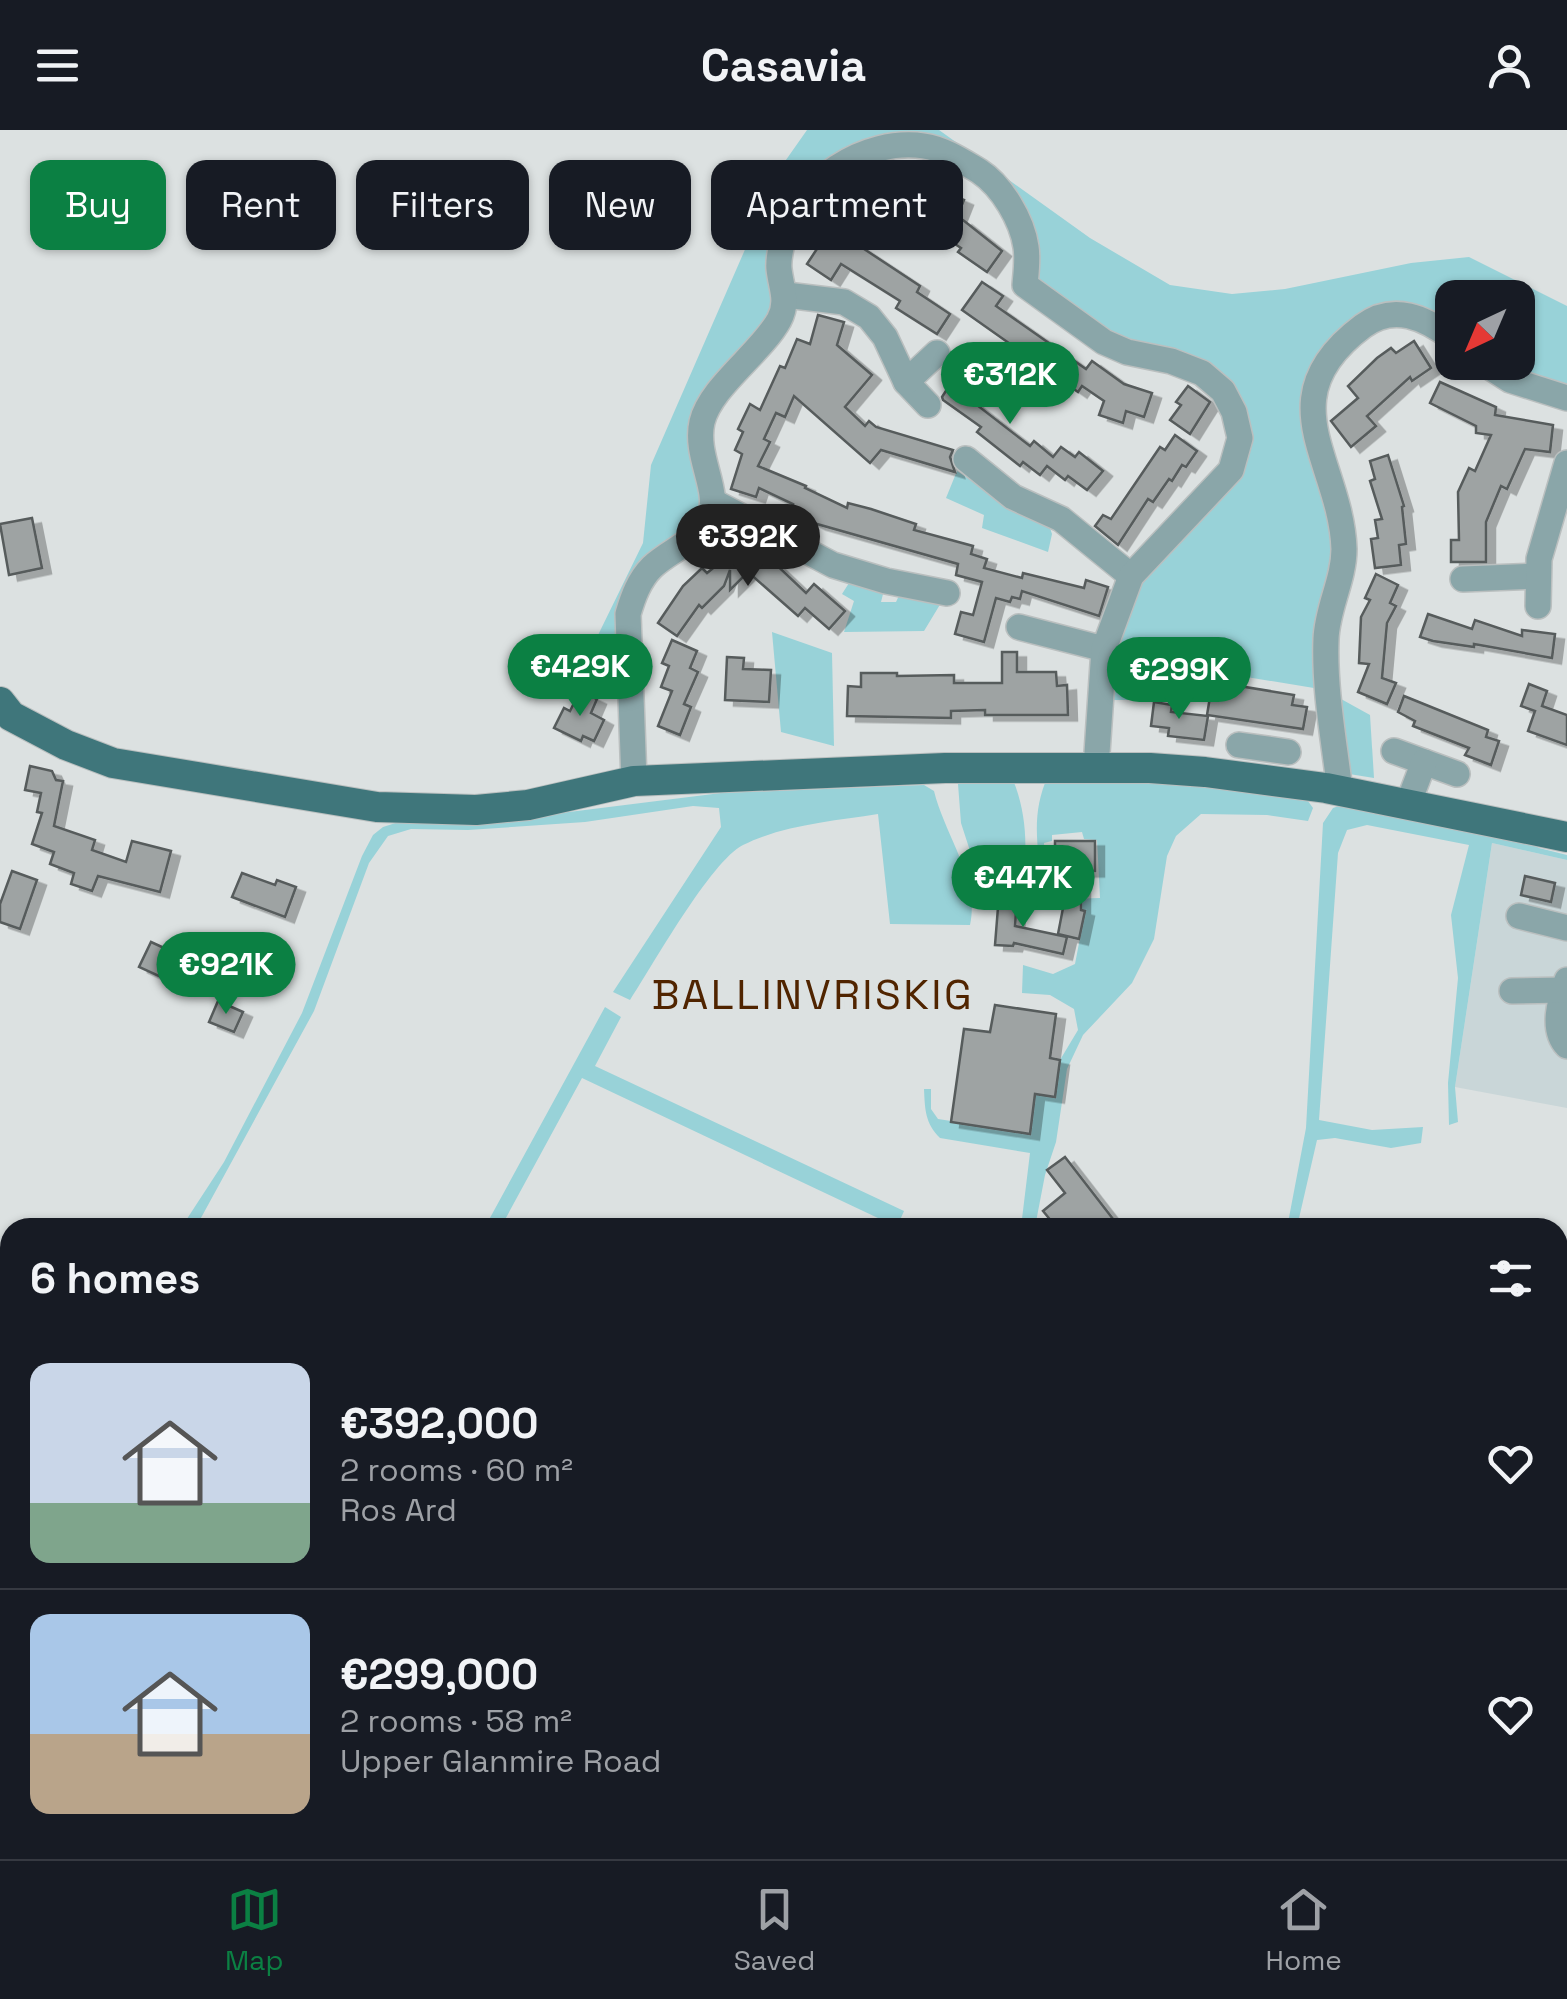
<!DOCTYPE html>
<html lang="en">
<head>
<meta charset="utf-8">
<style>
  body { margin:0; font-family:"Space Grotesk",sans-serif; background:#242831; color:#f1f3f6; height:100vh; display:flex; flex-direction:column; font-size:38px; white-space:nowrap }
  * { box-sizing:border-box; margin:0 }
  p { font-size:32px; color:#9ea1a6 }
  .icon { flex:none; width:55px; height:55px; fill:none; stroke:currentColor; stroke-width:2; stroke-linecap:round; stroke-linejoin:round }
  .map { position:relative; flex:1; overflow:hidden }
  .drawer { position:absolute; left:0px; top:1088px; width:1568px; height:642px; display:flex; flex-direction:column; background:#171b24; border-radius:30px 30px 0 0; box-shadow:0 2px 8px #0004 }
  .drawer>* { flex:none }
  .top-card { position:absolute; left:30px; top:30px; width:1000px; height:90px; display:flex; gap:20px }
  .needle { width:65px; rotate:224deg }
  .fabs { position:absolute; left:1435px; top:150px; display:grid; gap:20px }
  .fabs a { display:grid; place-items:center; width:100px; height:100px; border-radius:20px; background:#171b24; box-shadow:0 2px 8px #0004; font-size:50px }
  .price { position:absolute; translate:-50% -85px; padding:0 22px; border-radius:35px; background:#0b8043; color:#fff; font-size:32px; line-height:65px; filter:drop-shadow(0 2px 5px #0008) }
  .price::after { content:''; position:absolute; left:50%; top:60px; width:30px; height:22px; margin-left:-15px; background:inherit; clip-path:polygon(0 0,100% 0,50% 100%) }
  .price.selected { background:#222; color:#fff }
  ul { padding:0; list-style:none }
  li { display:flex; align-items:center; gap:30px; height:250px; padding:0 30px }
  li+li { border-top:2px solid #363941 }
  li span { display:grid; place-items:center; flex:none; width:280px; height:200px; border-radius:20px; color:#555 }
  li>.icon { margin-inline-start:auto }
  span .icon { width:120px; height:120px; fill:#fffc; stroke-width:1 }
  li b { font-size:42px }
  h2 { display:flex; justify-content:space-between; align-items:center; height:120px; padding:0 30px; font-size:42px }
  .chip { padding:0 35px; border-radius:20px; background:#171b24; box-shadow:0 2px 8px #0004; font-size:35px; line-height:90px }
  .chip.selected { background:#0b8043; color:#fff }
  header { display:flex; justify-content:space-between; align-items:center; height:130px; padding:0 30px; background:#171b24; font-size:45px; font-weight:600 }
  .tab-bar { display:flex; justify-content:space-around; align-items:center; height:140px; border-top:2px solid #363941; background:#171b24; font-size:28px; color:#9ea1a6 }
  .tab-bar a { display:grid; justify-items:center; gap:5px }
  .tab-bar .selected { color:#0b8043 }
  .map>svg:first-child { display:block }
  .built { fill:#c9d6d8 }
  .green { fill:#98d2d8 }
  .building { fill:#9ea3a3; stroke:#575b5c; stroke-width:2.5; filter:url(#shadow) }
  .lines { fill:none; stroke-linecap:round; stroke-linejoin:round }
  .minor-casing { stroke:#babfbf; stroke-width:28 }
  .major-casing { stroke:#babfbf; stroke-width:32 }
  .minor { stroke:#8aa6a9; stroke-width:25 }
  .major { stroke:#3f767b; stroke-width:30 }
  .labels { text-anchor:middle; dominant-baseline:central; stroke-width:8; stroke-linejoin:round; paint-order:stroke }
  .quarter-label { font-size:42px; letter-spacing:2.5px; fill:#502400; stroke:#dce1e1 }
</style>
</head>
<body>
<header><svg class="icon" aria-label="menu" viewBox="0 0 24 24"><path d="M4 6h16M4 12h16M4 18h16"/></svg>Casavia<svg class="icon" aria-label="person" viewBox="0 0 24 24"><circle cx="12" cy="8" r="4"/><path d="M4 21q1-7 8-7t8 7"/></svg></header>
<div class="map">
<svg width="1567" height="1729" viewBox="0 0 1567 1729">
  <defs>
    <filter id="shadow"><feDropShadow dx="9" dy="5.5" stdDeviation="0" flood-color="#0004"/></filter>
  </defs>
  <rect width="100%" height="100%" fill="#dce1e1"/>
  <polygon class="built" points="1492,713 1567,730 1567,978 1455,957"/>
  <g class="green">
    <polygon points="807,0 939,0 1090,108 1170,155 1232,164 1285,159 1411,133 1469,127 1567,176 1567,259 1500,233 1518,232 1518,168 1452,168 1452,199 1405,175 1314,242 1337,409 1320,559 1204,540 1196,569 1137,559 1136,570 1106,570 1113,517 1139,447 1239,336 1229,262 1104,212 1025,155 1024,108 965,32 861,23 791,89 785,162 705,284 703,387 653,427 622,559 579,544 643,413 651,335 781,37"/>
    <polygon points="957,341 1020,383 1046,386 1052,404 1048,422 982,398 984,385 946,368"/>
    <polygon points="856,442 884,460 881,472 896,472 904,455 947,463 924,501 844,502 854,471 842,464"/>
    <polygon points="772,502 832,523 834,616 781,602"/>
    <polygon points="1332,564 1370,585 1374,648 1343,643"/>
    <path d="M 1048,646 L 1166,650 L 1305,667 L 1313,678 L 1308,691 L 1267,685 L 1201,684 L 1176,706 L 1167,726 L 1154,809 L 1132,853 L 1083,905 L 1067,939 L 1056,1012 L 1045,1045 L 1035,1097 L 1021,1097 L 1030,1023 L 940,1008 C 925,993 925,980 924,959 L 931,959 L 931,979 L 938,989 L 1029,1003 L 1035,964 L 1055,967 L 1060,930 L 1078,900 L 1074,879 L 1050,865 L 1022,863 L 1023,835 L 1053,844 L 1075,834 L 1085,782 L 1064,776 L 1065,769 L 1100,768 L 1097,710 L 1084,709 L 1082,702 L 1052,705 L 1052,711 L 1044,713 L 1048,761 L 1043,760 C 1038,719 1030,685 1048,646 Z"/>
    <path d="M 1013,650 C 1026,681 1029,721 1021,754 L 998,754 L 984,764 L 961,693 L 958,654 Z"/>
    <path d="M 924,655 L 934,661 C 945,706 980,749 970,795 L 890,794 L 878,684 C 834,691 783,695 743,715 C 711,731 652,836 630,870 L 613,862 L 721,697 L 719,678 L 693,676 L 585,692 L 468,700 L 411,699 L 388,706 L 369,733 L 314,881 L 196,1097 L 181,1098 L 224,1032 L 302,883 L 362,726 L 373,705 L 383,697 L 405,690 L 456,692 L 569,682 L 721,663 Z"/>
    <polygon points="1345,674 1527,711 1539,718 1567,725 1567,730 1492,713 1455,957 1458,992 1449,995 1448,953 1458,848 1451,785 1469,715 1367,695 1347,700 1338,723 1319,990 1372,1000 1423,997 1421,1013 1391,1018 1335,1008 1317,1010 1297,1097 1287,1098 1306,998 1323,693 1333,678"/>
    <polygon points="605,877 621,887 595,936 904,1081 897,1097 582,948 501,1097 485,1097"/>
  </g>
  <g class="building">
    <polygon points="904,41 904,48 923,47 923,53 964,70 956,90 911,71 892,72 890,42"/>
    <polygon points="854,51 879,68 859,99 863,102 855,113 920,156 917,162 950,184 937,204 896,178 900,171 841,134 831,150 807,134 838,87 832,83"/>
    <polygon points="963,90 1002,121 987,142 958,122 961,118 949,110"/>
    <polygon points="982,152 1003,166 996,176 1086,239 1092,231 1124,254 1152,263 1144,287 1126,281 1123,293 1099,285 1104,271 1082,256 1078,262 962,180"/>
    <polygon points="818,185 844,192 837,215 872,245 845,277 865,296 869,291 876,297 953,320 950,327 955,342 881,320 870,333 794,266 785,287 776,283 764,309 770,312 758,336 806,356 805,358 847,378 848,373 871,379 916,394 914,400 973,416 971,424 987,429 984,438 1022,448 1023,443 1084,458 1086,450 1108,457 1099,486 1022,461 1020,469 1012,467 1010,472 996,468 984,512 955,504 961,482 973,485 982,452 956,445 958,434 817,394 790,380 793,374 759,358 756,367 731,359 742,324 735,320 743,302 738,299 750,274 760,280 780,236 785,238 797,209 810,214"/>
    <polygon points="1414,211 1431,238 1412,251 1410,247 1367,286 1376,296 1351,317 1331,291 1358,268 1348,256 1377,228 1391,218 1396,223"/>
    <polygon points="969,219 993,236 973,272 1030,316 1034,311 1053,327 1061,317 1075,327 1079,322 1103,341 1087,360 1068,346 1065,350 1047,336 1040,345 1023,332 1020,336 977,302 981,297 943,270 942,267 953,250 949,247"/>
    <polygon points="1440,252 1496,277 1495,285 1553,295 1550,322 1525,319 1507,359 1501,356 1486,392 1486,432 1451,432 1451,410 1459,410 1458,362 1469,338 1475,341 1491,305 1476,303 1476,296 1430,273"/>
    <polygon points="1188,256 1210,272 1190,304 1170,290 1181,275 1176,272"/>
    <polygon points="1175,305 1197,321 1186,337 1182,335 1172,351 1169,349 1153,372 1148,369 1118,415 1095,396 1103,385 1111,389 1160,317 1165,320"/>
    <polygon points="1388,325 1404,376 1402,377 1406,414 1399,415 1401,435 1375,438 1371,409 1378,408 1375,390 1382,389 1370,351 1375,349 1370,331"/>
    <polygon points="32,388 42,438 9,445 0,394"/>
    <polygon points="749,409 806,463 814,454 845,481 829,499 805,478 798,486 748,442 730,460 730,440 724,456 702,478 699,475 677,506 658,493 683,456 702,438 707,443"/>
    <polygon points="1376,444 1398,455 1390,473 1396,476 1387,493 1382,548 1396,553 1387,574 1358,562 1369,534 1359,533 1361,487 1370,470 1365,468"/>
    <polygon points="1428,484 1472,499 1475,490 1522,506 1522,500 1555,504 1552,528 1474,514 1474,517 1433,511 1420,507"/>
    <polygon points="672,510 697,521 690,538 698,542 684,574 691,577 680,605 658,596 672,561 661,557 669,536 662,533"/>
    <polygon points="1002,522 1017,522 1017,542 1056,542 1057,556 1067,555 1068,585 985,585 985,580 951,581 951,588 847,586 848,556 861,557 861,543 897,543 897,546 954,545 954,553 1002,553"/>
    <polygon points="727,527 744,528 743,539 771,540 769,572 725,570"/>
    <polygon points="1227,554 1294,565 1292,575 1307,577 1303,599 1207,585 1211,561 1225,564"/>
    <polygon points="1529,554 1547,561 1542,576 1567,585 1567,615 1528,601 1535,581 1521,576"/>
    <polygon points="580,561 597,569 591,583 604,590 594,611 583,606 581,611 554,598 564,578 570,581"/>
    <polygon points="1404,566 1488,600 1486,607 1499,611 1491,635 1465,625 1469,618 1413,596 1415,591 1398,582"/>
    <polygon points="1154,572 1172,575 1171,582 1208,586 1204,610 1168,606 1169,598 1151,596"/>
    <polygon points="30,636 52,641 56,650 63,651 54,696 95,710 92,720 126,732 132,711 171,721 160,762 98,746 92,761 71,754 74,743 50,734 54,722 32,714 42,683 37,682 41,663 25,660"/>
    <polygon points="1055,711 1095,711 1095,741 1081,741 1081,780 1085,781 1079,809 1058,804 1064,773 1064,731 1055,730"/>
    <polygon points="12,741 37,750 20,799 0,792 0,774"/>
    <polygon points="242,743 275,755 277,750 296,757 285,787 232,767"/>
    <polygon points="1525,746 1555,753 1551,772 1521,765"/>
    <polygon points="999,765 1017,767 1015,796 1067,807 1063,824 1014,813 1013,816 995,815"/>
    <polygon points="151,812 195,832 183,857 139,837"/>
    <polygon points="218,871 243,882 234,902 209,892"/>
    <polygon points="995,875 1056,884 1050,928 1060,930 1055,967 1035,964 1030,1004 951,992 964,899 990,902"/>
    <polygon points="1065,1027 1120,1098 1057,1098 1043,1081 1065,1063 1047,1040"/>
  </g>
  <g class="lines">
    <g class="minor-casing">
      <g id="minor">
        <polyline points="786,165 844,172 869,187 885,207 906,252 928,275"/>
        <polyline points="1482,232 1510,250 1567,268"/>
        <polyline points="906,252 937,223"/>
        <polyline points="966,329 1013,367 1061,389 1131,446"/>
        <polyline points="714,372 833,435 886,451 947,463"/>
        <polyline points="1463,449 1536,446"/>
        <polyline points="1538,476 1539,429 1567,333"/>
        <polyline points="1019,497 1104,519"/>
        <polyline points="1239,615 1288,622"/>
        <polyline points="1394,621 1457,644"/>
        <path d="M 634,651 L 628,484 C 633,467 639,450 652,437 C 670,420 697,412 709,388 C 722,362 694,327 702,292 C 710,257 761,223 779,190 C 789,171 781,158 779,139 C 778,130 781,117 783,109 C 797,51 866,7 924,16 C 944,19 962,31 979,41 C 1002,56 1022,90 1026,117 C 1028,129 1026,143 1025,155 L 1104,212 L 1127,222 L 1171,231 L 1202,243 L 1223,261 L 1234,282 L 1240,308 L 1231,340 L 1131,446 L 1104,519 L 1096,638"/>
        <path d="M 1340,661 C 1334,611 1324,559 1326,509 C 1327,478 1344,450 1344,419 C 1341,331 1265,269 1363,196 C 1394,173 1425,188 1452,208"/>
        <polyline points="1408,674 1424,632"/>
        <polyline points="1519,786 1567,798"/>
        <path d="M 1567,850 C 1560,871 1551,899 1567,916"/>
        <polyline points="1512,861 1564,860"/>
      </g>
    </g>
    <g class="major-casing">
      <polyline id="major" points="0,572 11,586 66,615 113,633 377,677 476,680 528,675 634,651 945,638 1150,638 1205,642 1326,658 1567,707"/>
    </g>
    <use href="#minor" class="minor"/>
    <use href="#major" class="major"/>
  </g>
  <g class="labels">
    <g class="quarter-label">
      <text x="813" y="864">BALLINVRISKIG</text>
    </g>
  </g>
</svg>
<div class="fabs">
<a><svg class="needle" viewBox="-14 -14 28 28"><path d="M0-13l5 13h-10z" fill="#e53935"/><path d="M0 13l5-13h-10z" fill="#9ea1a6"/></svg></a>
</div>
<b class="price" style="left:1010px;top:297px">€312K</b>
<b class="price selected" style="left:748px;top:459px">€392K</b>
<b class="price" style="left:580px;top:589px">€429K</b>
<b class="price" style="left:1179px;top:592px">€299K</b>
<b class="price" style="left:1023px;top:800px">€447K</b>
<b class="price" style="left:226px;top:887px">€921K</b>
<div class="top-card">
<a class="chip selected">Buy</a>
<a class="chip">Rent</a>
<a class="chip">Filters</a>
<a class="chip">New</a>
<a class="chip">Apartment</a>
</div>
<section class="drawer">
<h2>6 homes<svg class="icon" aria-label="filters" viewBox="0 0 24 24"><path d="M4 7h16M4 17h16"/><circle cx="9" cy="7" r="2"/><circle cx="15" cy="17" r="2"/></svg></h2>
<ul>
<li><span style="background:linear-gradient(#c9d6e8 70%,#7fa58c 0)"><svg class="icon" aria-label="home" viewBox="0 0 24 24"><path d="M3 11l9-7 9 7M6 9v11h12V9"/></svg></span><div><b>€392,000</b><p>2 rooms · 60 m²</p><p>Ros Ard</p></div><svg class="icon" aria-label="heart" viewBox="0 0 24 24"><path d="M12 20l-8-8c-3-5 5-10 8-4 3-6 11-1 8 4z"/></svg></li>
<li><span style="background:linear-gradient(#a9c7e8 60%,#b9a48a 0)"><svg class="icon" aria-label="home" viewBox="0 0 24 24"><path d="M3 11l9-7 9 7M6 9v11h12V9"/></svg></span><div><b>€299,000</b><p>2 rooms · 58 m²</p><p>Upper Glanmire Road</p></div><svg class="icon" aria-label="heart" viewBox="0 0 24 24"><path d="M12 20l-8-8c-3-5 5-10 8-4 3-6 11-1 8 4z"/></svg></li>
</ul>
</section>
</div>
<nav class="tab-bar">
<a class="selected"><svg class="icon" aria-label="map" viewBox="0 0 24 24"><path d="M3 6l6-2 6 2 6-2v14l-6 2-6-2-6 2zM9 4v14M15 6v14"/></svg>Map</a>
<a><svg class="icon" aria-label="saved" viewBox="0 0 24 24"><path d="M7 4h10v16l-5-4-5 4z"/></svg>Saved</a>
<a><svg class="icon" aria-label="home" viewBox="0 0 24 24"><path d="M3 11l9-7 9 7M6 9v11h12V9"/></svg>Home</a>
</nav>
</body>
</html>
